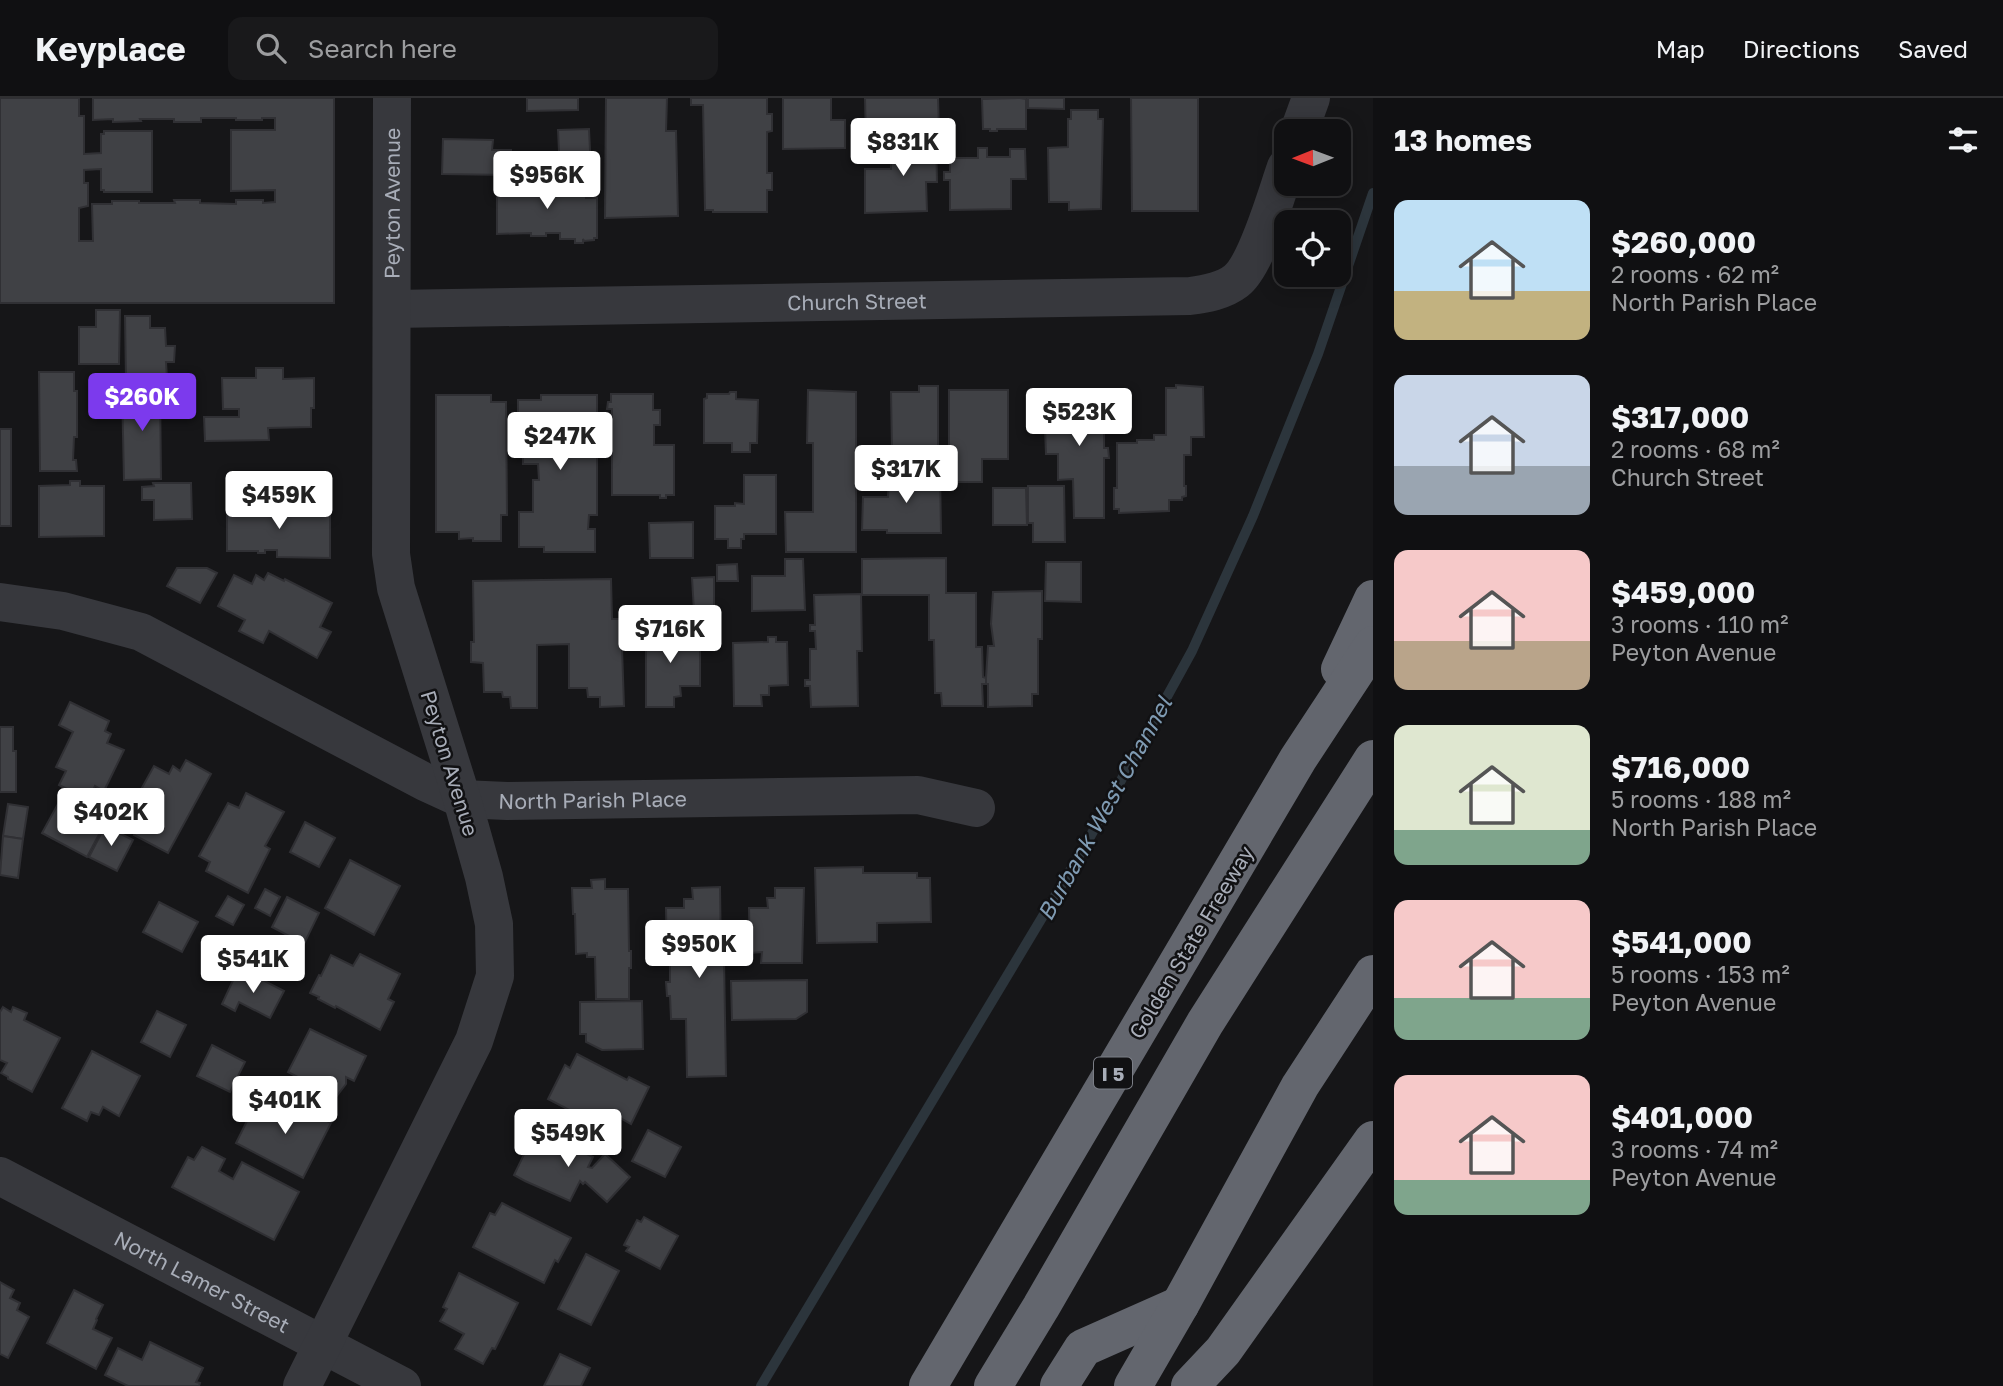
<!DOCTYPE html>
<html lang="en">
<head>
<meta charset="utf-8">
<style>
  body { margin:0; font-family:"Golos Text",sans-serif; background:#19191b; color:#f1f3f6; height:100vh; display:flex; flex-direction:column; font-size:26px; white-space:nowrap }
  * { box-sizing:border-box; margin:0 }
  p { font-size:23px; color:#9c9d9f }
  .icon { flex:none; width:38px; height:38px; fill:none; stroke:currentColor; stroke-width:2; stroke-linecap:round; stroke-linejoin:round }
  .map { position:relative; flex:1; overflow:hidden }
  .drawer { display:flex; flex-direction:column; background:#101012; width:630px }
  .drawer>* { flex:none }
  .needle { width:46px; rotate:269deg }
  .buttons { position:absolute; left:1274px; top:21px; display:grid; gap:14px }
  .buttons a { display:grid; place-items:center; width:77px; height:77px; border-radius:14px; background:#101012; box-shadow:0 4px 18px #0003,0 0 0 2px #303032; font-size:35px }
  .price { position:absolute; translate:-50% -60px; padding:0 16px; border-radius:7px; background:#fff; color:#222; font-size:23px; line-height:46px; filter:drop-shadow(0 2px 4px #0008) }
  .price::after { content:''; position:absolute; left:50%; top:42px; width:21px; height:16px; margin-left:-10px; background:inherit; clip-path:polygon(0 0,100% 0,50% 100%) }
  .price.active { background:#7c3aed; color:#fff }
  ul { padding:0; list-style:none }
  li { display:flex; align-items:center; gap:21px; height:175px; padding:0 21px }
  li span { display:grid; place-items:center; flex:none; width:196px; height:140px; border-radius:14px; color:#555 }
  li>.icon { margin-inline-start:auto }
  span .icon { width:84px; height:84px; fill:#fffc; stroke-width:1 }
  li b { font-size:30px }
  h2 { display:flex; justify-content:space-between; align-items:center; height:84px; padding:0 21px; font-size:30px }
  header { display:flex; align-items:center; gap:42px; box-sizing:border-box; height:98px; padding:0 35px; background:#101012; border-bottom:2px solid #303032 }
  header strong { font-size:33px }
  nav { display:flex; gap:38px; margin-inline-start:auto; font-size:24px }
  .search { width:490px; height:63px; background:#19191b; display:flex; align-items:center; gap:18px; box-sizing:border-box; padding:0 24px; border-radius:14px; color:#9c9d9f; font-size:26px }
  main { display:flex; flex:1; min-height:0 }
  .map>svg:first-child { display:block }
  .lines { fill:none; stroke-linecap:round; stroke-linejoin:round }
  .stream { stroke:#2c353c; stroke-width:10 }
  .building { fill:#404145; stroke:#303034; stroke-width:2 }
  .minor { stroke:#37383d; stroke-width:38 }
  .motorway { stroke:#63666e; stroke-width:38 }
  .labels { text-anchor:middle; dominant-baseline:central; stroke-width:5; stroke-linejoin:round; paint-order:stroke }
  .shield { fill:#111113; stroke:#7b7e86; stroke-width:2 }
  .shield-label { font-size:19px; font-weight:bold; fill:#a8adb8 }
  .street-label { font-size:21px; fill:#a8adb8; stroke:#111113 }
  .water-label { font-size:23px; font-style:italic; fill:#7f9bb3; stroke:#111113 }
</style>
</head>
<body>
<header>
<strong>Keyplace</strong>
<div class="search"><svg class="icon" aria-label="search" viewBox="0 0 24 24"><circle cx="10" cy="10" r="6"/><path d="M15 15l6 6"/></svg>Search here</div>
<nav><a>Map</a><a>Directions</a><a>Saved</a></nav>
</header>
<main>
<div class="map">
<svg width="1373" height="1288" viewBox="0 0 1373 1288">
  <rect width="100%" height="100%" fill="#161618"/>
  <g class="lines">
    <polyline class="stream" points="761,1288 1085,748 1192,553 1253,418 1318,256 1373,95"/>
  </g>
  <g class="building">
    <polygon points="0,0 79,0 79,18 84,18 84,56 101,55 101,36 104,36 104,33 152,33 152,94 104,94 104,92 101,92 101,71 84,72 84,85 88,85 88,108 79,110 79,143 93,143 92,106 112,106 112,103 139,103 139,105 175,105 174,102 200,102 200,105 236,106 236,102 263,102 263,105 275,104 275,92 231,93 231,32 275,32 275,20 262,20 262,22 236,22 236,20 201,20 201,24 174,24 174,21 140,21 141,23 113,24 113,21 93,22 93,0 334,0 334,205 0,205"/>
    <polygon points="527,0 578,0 578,12 527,13"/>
    <polygon points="606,0 667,0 666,33 676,33 678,118 605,120"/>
    <polygon points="691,0 767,0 767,16 772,16 772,33 767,34 767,75 772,75 772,92 767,92 767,114 713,114 713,112 705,112 703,7 691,7"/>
    <polygon points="783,0 831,0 831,22 845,22 845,50 783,51"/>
    <polygon points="865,0 938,0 939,31 889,31 889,41 866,41"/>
    <polygon points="1020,0 1026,1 1026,31 997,31 997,33 990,33 990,31 983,31 982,1"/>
    <polygon points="1028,0 1064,0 1064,11 1028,10"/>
    <polygon points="1131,0 1198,0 1198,113 1132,113"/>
    <polygon points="1071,12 1098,12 1098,21 1103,21 1101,111 1069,112 1069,104 1049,104 1048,50 1068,49 1068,21 1071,21"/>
    <polygon points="589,31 591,74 560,75 558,32"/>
    <polygon points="936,40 937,84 926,84 927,113 865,115 865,71 891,71 891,41"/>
    <polygon points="443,41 493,42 492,52 511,52 511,77 442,76"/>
    <polygon points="978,50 987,50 987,59 1010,59 1010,51 1025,51 1026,81 1011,81 1011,111 950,112 950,82 944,82 944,74 950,74 950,60 978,60"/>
    <polygon points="497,85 585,86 586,100 597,100 597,140 594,140 594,142 584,143 583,141 583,145 575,145 575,141 560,141 560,135 546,135 546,138 531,138 531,135 497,136"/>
    <polygon points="96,212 120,212 119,266 79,266 79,229 96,229"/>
    <polygon points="125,218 150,218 150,230 165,230 166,248 175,248 174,264 166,264 167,281 126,282"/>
    <polygon points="256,270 283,270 283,281 314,280 314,310 311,310 311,329 268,330 269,342 205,343 204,319 239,319 239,311 223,311 222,280 256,280"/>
    <polygon points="39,274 74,274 74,293 77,293 77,339 74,339 73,362 76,362 77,373 40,373"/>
    <polygon points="1176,287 1203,289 1204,339 1191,339 1191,357 1184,357 1184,388 1186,388 1186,398 1182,399 1182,402 1169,402 1169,413 1119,415 1119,411 1114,411 1114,390 1117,390 1117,345 1137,345 1137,342 1154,342 1154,337 1166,337 1166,290 1176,290"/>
    <polygon points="919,288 938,288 938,351 892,351 891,294 919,294"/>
    <polygon points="160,289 161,381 124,382 122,290"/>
    <polygon points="808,292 856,294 856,454 786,454 785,414 813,414 813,345 807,345"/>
    <polygon points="949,292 1008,292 1008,361 982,361 982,384 949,384"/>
    <polygon points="730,294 736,294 736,301 758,302 757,345 750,345 750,354 732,354 732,345 704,345 704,301 707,300 707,296 729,296"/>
    <polygon points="1046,295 1078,295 1077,299 1104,299 1104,350 1108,350 1109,360 1104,360 1104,420 1074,420 1073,381 1058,382 1058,356 1046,356 1044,303 1046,303"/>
    <polygon points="611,296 653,296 653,312 660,312 660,327 654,327 654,347 674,347 674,397 666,397 666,400 660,400 660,397 612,397 612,311 607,311 608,304 611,304"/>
    <polygon points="436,297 491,297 491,304 506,304 507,417 501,417 501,443 473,443 473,440 459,441 459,434 436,434"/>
    <polygon points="541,297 597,297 597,417 589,417 588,431 595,431 595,454 544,454 544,449 519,449 519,414 533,414 533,382 539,382 538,366 523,366 523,336 518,336 518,302 541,302"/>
    <rect x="0" y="331" width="11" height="97"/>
    <polygon points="889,373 940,373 941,435 887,435 887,432 862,432 863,399 888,399"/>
    <polygon points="744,377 776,377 776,436 744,436 744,441 741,441 741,450 728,450 728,441 715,441 715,408 735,408 735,405 744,406"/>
    <polygon points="70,383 80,383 80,388 104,388 104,438 39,439 39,388 70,387"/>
    <polygon points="153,385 191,385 192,421 154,422 154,402 142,402 142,389 154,388"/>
    <polygon points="1028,388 1064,388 1065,444 1033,444 1033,425 1028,425"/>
    <polygon points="993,390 1026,390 1027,427 993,427"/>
    <polygon points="249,402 259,402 259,407 282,407 281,413 299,413 299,408 310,408 310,413 330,413 330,460 277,459 277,452 265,452 265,455 258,455 258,453 227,453 227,407 249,407"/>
    <polygon points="693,424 693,460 650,460 649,425"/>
    <polygon points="946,460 946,495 976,495 976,549 982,549 983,579 986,580 986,586 982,586 983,608 942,608 941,595 935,595 934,542 929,542 929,497 862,497 862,461"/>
    <polygon points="785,461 803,461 805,512 752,513 752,478 785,478"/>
    <polygon points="1046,464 1081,464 1081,504 1045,503"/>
    <polygon points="737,466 738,483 717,483 717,467"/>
    <polygon points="177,470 207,470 217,475 200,505 167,488"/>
    <polygon points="268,475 284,483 285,481 332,505 320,529 331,534 317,560 269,533 263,545 239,533 245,522 218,508 234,477 252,486 256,477 264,482"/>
    <polygon points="714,479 714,513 694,513 692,480"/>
    <polygon points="611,481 612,521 621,521 624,608 600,609 600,599 588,599 587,590 569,590 569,546 537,547 537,610 511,610 510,599 503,599 502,594 484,594 483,565 471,564 471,544 474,544 473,483"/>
    <polygon points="1042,493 1042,541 1038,541 1038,596 1032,596 1032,608 988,609 988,586 986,586 986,580 988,548 994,548 991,526 993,494"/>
    <polygon points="861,496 862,553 857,553 858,608 811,609 810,588 805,588 805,582 810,582 810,551 816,551 815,533 810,533 810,527 815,527 814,497"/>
    <polygon points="680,528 680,538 687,538 687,544 700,544 700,588 680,588 681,598 674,599 674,609 646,609 646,529"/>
    <polygon points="768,539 776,539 776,544 787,544 788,587 769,588 769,597 761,597 762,608 734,608 733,545 768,544"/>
    <polygon points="70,604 109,623 105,633 111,636 107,645 124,652 104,693 95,688 89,702 59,687 66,673 56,669 73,634 59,627"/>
    <polygon points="0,629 13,629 13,653 16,653 16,694 0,694"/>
    <polygon points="186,662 211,676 168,755 134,737 135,735 123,729 135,707 133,706 154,668 169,676 173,668 180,673"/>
    <polygon points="246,695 284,714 265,748 270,751 248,795 206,773 210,764 199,758 228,705 239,710"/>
    <polygon points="59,704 76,713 79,709 88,714 86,718 104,727 87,759 42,735"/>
    <polygon points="8,706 28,709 23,741 3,738"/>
    <polygon points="305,724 335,740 319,769 290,754"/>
    <polygon points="105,728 133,742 117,773 89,759"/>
    <polygon points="3,738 23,741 18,780 0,777"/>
    <polygon points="350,762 400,788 374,837 325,810"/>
    <polygon points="863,769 863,775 917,775 917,780 930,780 931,824 877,825 877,844 817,845 815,770"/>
    <polygon points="605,781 605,791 628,791 629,853 631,853 631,870 629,870 629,901 596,901 595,859 587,859 587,855 576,856 575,816 573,816 572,790 592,790 591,782"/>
    <polygon points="720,789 721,861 724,861 726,978 687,979 686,921 671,921 670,898 667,898 666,884 670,884 670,866 667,866 666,810 684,810 684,801 693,801 692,790"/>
    <polygon points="775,790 804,790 802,865 761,865 762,854 750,855 749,810 768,810 767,800 775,800"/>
    <polygon points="265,791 280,799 270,818 255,810"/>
    <polygon points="228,798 244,807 233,827 216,818"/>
    <polygon points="287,799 319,815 304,846 272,829"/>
    <polygon points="159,804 198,824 182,854 143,834"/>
    <polygon points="360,856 400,876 388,901 394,904 380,932 336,908 335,910 318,901 319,899 310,895 319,877 321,878 331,857 353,868"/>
    <polygon points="236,876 250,882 253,877 284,893 270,920 239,904 235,913 222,906"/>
    <polygon points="807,882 807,914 796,921 732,922 731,883"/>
    <polygon points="642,903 643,951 602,952 586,944 586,936 580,936 580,904"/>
    <polygon points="3,909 11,914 13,909 27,915 24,922 60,940 32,994 8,981 8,979 1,975 7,965 0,962 0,914"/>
    <polygon points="157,913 186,927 170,959 141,944"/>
    <polygon points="310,931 366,958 354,983 346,979 346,986 336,999 288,974"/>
    <polygon points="212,947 245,964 230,994 197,978"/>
    <polygon points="92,953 140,978 119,1018 103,1009 99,1017 91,1014 87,1023 62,1010"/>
    <polygon points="577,956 627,982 629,979 649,989 631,1026 613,1016 606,1031 548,1001 565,967 570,970"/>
    <polygon points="285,1001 331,1025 303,1080 236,1045 256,1005 277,1016"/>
    <polygon points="648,1032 681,1049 665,1079 632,1063"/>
    <polygon points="538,1033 593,1059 588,1069 592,1070 605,1056 630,1079 607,1104 585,1084 583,1086 580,1083 570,1103 525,1083 514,1077 531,1042 533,1043"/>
    <polygon points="202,1049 225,1061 219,1073 233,1081 242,1064 299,1094 274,1142 172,1089 188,1059 194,1062"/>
    <polygon points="502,1105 571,1140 558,1164 555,1162 544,1185 473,1149 490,1115 495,1117"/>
    <polygon points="644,1119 678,1138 660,1171 626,1153 629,1149 624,1147 637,1122 641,1124"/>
    <polygon points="586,1156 619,1173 591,1227 558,1211"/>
    <polygon points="459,1175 518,1205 495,1251 492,1250 483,1266 455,1251 464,1236 440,1223 447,1211 443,1209"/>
    <polygon points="0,1184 14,1192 10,1200 20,1205 17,1212 29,1219 8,1260 0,1256"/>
    <polygon points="74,1192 103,1207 96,1221 97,1222 93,1231 112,1240 96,1271 47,1245"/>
    <polygon points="150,1244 203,1270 196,1284 200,1285 199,1288 128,1288 105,1277 118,1250 142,1262"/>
    <polygon points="560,1256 590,1270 581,1288 544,1288"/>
  </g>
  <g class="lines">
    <g class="minor">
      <polyline points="1299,33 1311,0"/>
      <path id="s1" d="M 393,211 L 1190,198 C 1206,196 1223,193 1236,183 C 1257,167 1276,97 1286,69"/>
      <path id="s2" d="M 0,504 L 63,513 L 141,534 L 425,684 L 462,701 L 507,703 L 918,697 L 976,710"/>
      <path id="s3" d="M 0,1078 L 402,1288"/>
      <path id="s4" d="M 302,1288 L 474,943 L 495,878 L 494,826 L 484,779 L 462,701 L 396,490 L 391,456 L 392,0"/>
    </g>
    <g class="motorway">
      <polyline points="1340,571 1373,501"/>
      <polyline points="928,1288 1298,661 1373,547"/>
      <polyline points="993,1288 1041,1209 1205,925 1373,661"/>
      <polyline points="1059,1288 1083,1250 1180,1207"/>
      <polyline points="1133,1288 1180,1207 1300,988 1373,876"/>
      <polyline points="1190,1288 1223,1253 1373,1042"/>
    </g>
  </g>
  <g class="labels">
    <rect class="shield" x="1094" y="959.5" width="38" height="31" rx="5"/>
    <g class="shield-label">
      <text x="1113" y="975">I 5</text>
    </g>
    <g class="street-label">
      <text stroke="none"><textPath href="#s4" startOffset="1241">Peyton Avenue</textPath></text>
      <text stroke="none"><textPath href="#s1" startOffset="464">Church Street</textPath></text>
      <text transform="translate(450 665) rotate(73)">Peyton Avenue</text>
      <text stroke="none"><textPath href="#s2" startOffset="637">North Parish Place</textPath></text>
      <text transform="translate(1191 844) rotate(-59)">Golden State Freeway</text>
      <text stroke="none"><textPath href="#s3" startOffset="228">North Lamer Street</textPath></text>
    </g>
    <g class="water-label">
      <text transform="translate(1104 710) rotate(-61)">Burbank West Channel</text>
    </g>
  </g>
</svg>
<div class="buttons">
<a><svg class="needle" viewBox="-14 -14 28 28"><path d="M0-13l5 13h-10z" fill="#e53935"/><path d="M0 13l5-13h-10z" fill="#9c9d9f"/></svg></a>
<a><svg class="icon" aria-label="locate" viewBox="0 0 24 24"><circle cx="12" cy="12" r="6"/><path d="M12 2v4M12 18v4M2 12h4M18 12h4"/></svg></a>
</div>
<b class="price" style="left:903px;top:80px">$831K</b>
<b class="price" style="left:547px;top:113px">$956K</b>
<b class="price active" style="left:142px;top:335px">$260K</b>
<b class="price" style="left:1079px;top:350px">$523K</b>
<b class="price" style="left:560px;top:374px">$247K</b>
<b class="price" style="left:906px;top:407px">$317K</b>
<b class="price" style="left:279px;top:433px">$459K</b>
<b class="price" style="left:670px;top:567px">$716K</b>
<b class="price" style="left:111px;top:750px">$402K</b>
<b class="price" style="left:699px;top:882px">$950K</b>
<b class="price" style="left:253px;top:897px">$541K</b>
<b class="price" style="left:285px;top:1038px">$401K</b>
<b class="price" style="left:568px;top:1071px">$549K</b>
</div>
<section class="drawer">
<h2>13 homes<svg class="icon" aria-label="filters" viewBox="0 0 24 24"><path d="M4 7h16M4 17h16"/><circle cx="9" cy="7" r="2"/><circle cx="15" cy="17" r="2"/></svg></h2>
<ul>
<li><span style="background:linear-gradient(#bfe0f5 65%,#c2b280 0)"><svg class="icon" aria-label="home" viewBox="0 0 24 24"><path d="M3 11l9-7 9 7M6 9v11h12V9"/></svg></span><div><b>$260,000</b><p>2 rooms · 62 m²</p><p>North Parish Place</p></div></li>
<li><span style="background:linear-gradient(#c9d6e8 65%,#9aa5b1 0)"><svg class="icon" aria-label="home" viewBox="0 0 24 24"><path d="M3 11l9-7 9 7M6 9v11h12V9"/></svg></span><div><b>$317,000</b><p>2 rooms · 68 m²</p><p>Church Street</p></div></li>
<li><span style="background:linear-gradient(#f6c9c9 65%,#b9a48a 0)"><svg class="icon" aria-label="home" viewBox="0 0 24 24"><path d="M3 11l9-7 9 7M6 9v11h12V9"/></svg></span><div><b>$459,000</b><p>3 rooms · 110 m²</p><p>Peyton Avenue</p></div></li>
<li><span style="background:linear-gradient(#dfe7d0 75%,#7fa58c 0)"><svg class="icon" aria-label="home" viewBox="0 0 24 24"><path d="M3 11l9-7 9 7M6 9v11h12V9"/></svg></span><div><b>$716,000</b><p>5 rooms · 188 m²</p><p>North Parish Place</p></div></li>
<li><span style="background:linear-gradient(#f6c9c9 70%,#7fa58c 0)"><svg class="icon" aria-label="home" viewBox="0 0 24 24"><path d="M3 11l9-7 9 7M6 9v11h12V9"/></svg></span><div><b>$541,000</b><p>5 rooms · 153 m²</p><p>Peyton Avenue</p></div></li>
<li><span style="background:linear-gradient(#f6c9c9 75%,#7fa58c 0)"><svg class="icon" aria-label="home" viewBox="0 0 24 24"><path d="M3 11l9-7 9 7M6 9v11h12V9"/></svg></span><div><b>$401,000</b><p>3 rooms · 74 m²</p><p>Peyton Avenue</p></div></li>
</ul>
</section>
</main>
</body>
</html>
